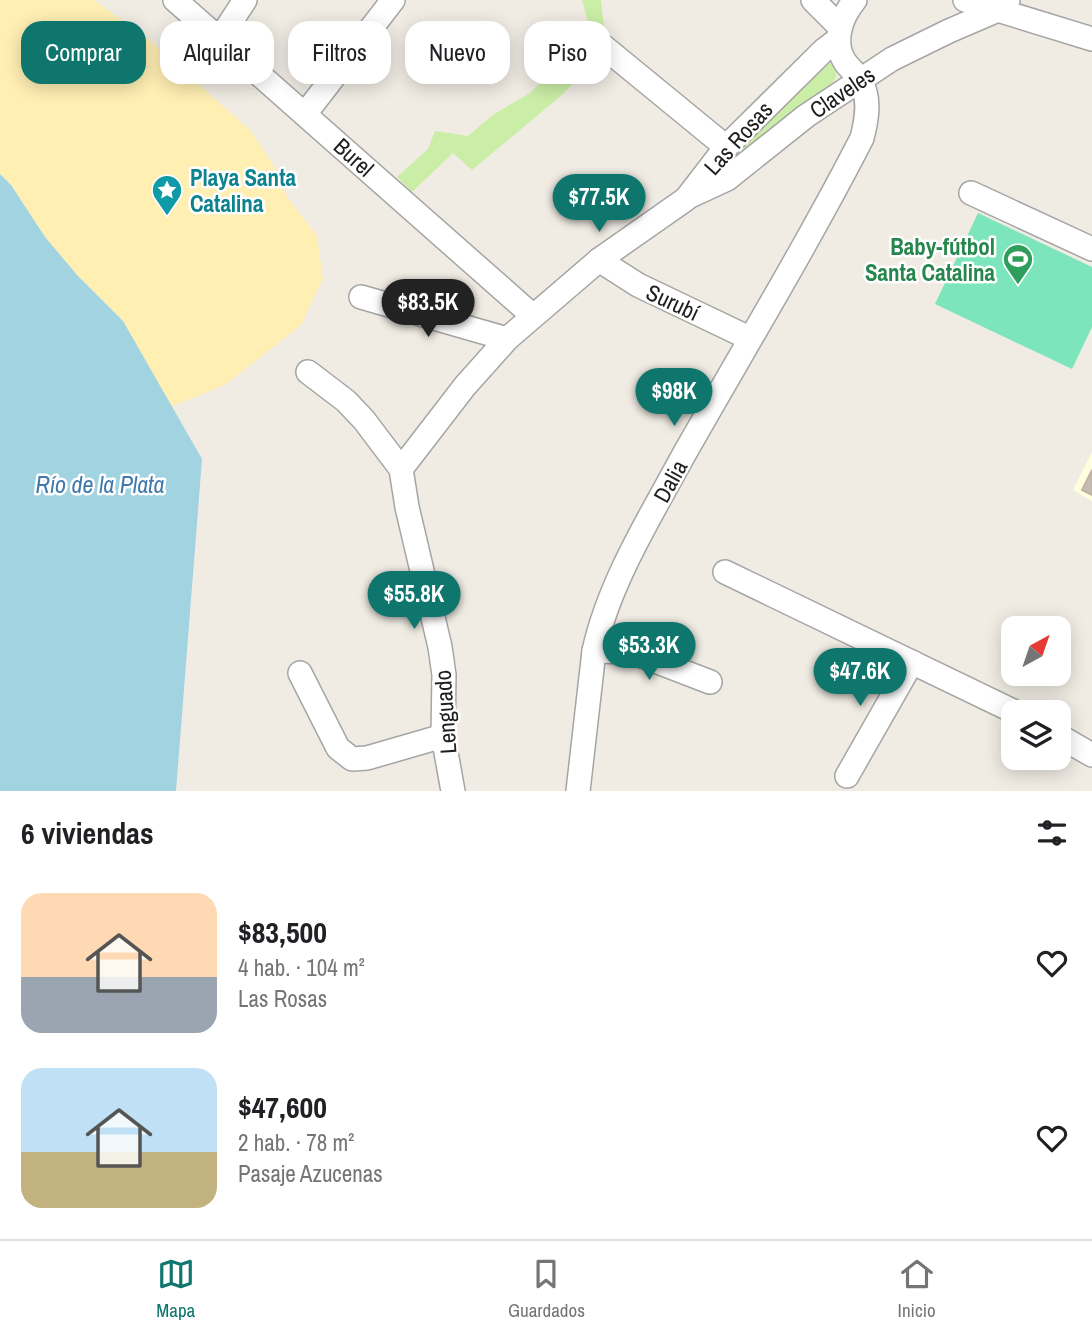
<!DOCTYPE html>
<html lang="es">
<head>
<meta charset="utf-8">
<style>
  body { margin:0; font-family:"Archivo Narrow",sans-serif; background:#f6f6f6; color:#202124; height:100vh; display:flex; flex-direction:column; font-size:26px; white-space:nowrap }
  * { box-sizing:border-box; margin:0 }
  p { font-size:23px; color:#757577 }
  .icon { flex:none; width:38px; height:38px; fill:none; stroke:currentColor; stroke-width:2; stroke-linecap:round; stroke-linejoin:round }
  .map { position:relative; height:791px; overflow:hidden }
  .side { display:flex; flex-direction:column; background:#fff; flex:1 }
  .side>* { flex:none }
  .hud { position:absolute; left:21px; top:21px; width:700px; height:63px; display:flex; gap:14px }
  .needle { width:46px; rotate:40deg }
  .fabs { position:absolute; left:1001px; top:616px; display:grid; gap:14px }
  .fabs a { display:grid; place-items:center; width:70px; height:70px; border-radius:14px; background:#fff; box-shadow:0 4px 18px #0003; font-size:35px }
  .price { position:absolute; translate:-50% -60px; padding:0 16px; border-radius:24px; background:#0f766e; color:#fff; font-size:23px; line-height:46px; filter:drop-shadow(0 2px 4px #0008) }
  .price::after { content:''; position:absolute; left:50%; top:42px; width:21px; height:16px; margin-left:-10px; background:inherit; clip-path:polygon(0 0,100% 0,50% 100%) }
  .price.selected { background:#222; color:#fff }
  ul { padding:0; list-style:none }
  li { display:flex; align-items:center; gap:21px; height:175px; padding:0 21px }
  li span { display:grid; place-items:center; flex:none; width:196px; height:140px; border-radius:21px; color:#555 }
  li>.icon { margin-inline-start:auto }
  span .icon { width:84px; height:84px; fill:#fffc; stroke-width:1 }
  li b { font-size:30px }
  h2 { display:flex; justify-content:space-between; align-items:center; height:84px; padding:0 21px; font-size:30px }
  .pill { padding:0 24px; border-radius:21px; background:#fff; box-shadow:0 4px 18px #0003; font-size:24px; line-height:63px }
  .pill.selected { background:#0f766e; color:#fff }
  .dock { display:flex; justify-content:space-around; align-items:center; height:98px; border-top:2px solid #e0e0e0; background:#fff; font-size:19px; color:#757577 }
  .dock a { display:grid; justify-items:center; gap:4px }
  .dock .selected { color:#0f766e }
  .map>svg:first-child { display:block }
  .education { fill:#ffffde }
  .grass { fill:#caeea6 }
  .sand { fill:#ffefb3 }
  .pitch { fill:#7ce5bb }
  .water { fill:#a1d3e1 }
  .building { fill:#c4bbb3; stroke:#c3b2a5; stroke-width:2 }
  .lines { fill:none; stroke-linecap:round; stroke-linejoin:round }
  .street-casing { stroke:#a5a5a5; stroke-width:26 }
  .street { stroke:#fff; stroke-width:23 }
  .labels { text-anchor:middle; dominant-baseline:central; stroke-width:5; stroke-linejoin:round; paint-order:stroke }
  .street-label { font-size:23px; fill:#1e1e1e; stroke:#fff }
  .culture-label { font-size:23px; font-weight:bold; fill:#0d838f; stroke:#fff; text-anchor:start }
  .leisure-label { font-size:23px; font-weight:bold; fill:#27864d; stroke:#fff; text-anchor:end }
  .water-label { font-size:24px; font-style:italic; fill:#4179ad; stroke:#fff }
</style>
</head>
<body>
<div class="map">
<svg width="1092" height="791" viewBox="0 0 1092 791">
  <rect width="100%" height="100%" fill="#f0ece4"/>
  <polygon class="education" points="1092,452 1092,501 1073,490"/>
  <g class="grass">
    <polygon points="582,0 601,0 603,19 608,44 603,52 563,94 472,170 453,153 412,192 397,177 428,149 435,131 468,136 494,114 530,93 583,41 590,30"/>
    <polygon points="825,60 832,65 837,75 834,81 728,169 718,165"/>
  </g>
  <polygon class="sand" points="0,0 94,0 147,38 251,131 275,168 287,197 317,236 323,279 301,325 225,385 170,407 123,321 77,275 45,237 11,185 0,174"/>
  <polygon class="pitch" points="978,213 1092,267 1092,327 1072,369 935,304"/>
  <polygon class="water" points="0,174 11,185 45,237 77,275 123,321 202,459 176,791 0,791"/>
  <polygon class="building" points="1092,470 1092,495 1082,490"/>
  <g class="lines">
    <g class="street-casing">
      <g id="street">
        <polyline points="175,0 533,316"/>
        <polyline points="813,0 840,27"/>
        <polyline points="965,0 1092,39"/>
        <polyline points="574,38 604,47 726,147"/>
        <polyline points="219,40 245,0"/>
        <polyline points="305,114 393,0"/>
        <polyline points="971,193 1092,249"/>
        <polyline points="688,197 727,179 806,116 892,59 949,31 998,10 1008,0"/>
        <polyline points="599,260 638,285 749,338"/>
        <polyline points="361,297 507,339"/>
        <polyline points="308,372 346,401 364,420 401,469 407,507 440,647 444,675 443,736 453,791"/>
        <polyline points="401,469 465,386 507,339 599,260 686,199 726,147 824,50 837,40"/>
        <polyline points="725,572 1015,712"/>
        <polyline points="594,651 632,652 710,682"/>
        <polyline points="300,673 338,748 352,759 367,758 443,736"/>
        <polyline points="1059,736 1092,755"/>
        <polyline points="847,776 912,662"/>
        <path d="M 578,791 L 594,651 C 609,583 649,519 682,458 C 742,352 806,247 862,138 C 867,119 871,96 859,79 C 855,72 849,68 845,62 C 832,42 841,17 855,0"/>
      </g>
    </g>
    <use href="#street" class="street"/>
  </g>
  <defs>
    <g id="sight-pin" transform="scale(1.575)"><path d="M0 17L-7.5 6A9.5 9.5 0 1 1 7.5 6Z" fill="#0f9aa8" stroke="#fff"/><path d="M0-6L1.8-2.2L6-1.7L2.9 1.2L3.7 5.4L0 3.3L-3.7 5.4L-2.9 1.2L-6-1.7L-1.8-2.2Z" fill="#fff"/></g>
    <g id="stadium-pin" transform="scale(1.575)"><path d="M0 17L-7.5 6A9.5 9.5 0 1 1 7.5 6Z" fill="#2e9e5b" stroke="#fff"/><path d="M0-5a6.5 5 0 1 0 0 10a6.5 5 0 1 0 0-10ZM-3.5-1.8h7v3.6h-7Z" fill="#fff"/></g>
  </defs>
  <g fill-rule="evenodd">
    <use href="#sight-pin" x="167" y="190"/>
    <use href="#stadium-pin" x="1018" y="259"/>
  </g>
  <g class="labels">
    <g class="street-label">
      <text transform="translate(842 92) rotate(-34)">Claveles</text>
      <text transform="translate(738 138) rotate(-48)">Las Rosas</text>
      <text transform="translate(354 157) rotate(42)">Burel</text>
      <text transform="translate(673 302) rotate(25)">Surubí</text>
      <text transform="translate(670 481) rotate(-61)">Dalia</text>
      <text transform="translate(445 712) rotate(-94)">Lenguado</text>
    </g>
    <g class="culture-label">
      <text x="190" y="177">Playa Santa<tspan x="190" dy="26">Catalina</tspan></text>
    </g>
    <g class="leisure-label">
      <text x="995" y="246">Baby-fútbol<tspan x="995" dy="26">Santa Catalina</tspan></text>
    </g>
    <g class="water-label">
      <text x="100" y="484">Río de la Plata</text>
    </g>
  </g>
</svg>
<div class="fabs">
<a><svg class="needle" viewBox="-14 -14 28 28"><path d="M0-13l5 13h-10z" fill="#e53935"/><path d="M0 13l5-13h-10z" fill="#757577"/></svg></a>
<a><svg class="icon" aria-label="layers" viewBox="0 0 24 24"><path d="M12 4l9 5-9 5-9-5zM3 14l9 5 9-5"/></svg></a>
</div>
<b class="price" style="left:599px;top:234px">$77.5K</b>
<b class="price selected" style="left:428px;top:339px">$83.5K</b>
<b class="price" style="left:674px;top:428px">$98K</b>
<b class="price" style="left:414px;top:631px">$55.8K</b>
<b class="price" style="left:649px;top:682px">$53.3K</b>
<b class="price" style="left:860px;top:708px">$47.6K</b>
<div class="hud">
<a class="pill selected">Comprar</a>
<a class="pill">Alquilar</a>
<a class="pill">Filtros</a>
<a class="pill">Nuevo</a>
<a class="pill">Piso</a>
</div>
</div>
<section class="side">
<h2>6 viviendas<svg class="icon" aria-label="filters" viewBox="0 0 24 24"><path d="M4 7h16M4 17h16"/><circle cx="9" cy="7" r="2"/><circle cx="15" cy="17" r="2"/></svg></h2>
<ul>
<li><span style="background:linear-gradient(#ffd9b3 60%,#9aa5b1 0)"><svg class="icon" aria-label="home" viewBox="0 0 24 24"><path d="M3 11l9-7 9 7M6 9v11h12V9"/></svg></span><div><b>$83,500</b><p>4 hab. · 104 m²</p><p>Las Rosas</p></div><svg class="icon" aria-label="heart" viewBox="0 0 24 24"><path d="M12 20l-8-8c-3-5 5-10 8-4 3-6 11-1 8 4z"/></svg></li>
<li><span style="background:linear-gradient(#bfe0f5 60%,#c2b280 0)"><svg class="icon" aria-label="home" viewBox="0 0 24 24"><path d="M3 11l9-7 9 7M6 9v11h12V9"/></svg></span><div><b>$47,600</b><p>2 hab. · 78 m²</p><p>Pasaje Azucenas</p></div><svg class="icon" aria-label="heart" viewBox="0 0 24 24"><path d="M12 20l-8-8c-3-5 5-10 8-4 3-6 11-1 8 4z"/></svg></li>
</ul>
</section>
<nav class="dock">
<a class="selected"><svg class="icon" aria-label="map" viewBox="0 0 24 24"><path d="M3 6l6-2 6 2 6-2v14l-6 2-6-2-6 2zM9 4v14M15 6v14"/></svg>Mapa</a>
<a><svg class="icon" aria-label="saved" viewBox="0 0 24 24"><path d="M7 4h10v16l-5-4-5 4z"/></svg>Guardados</a>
<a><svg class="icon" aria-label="home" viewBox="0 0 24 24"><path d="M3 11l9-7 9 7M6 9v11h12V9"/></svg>Inicio</a>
</nav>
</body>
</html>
